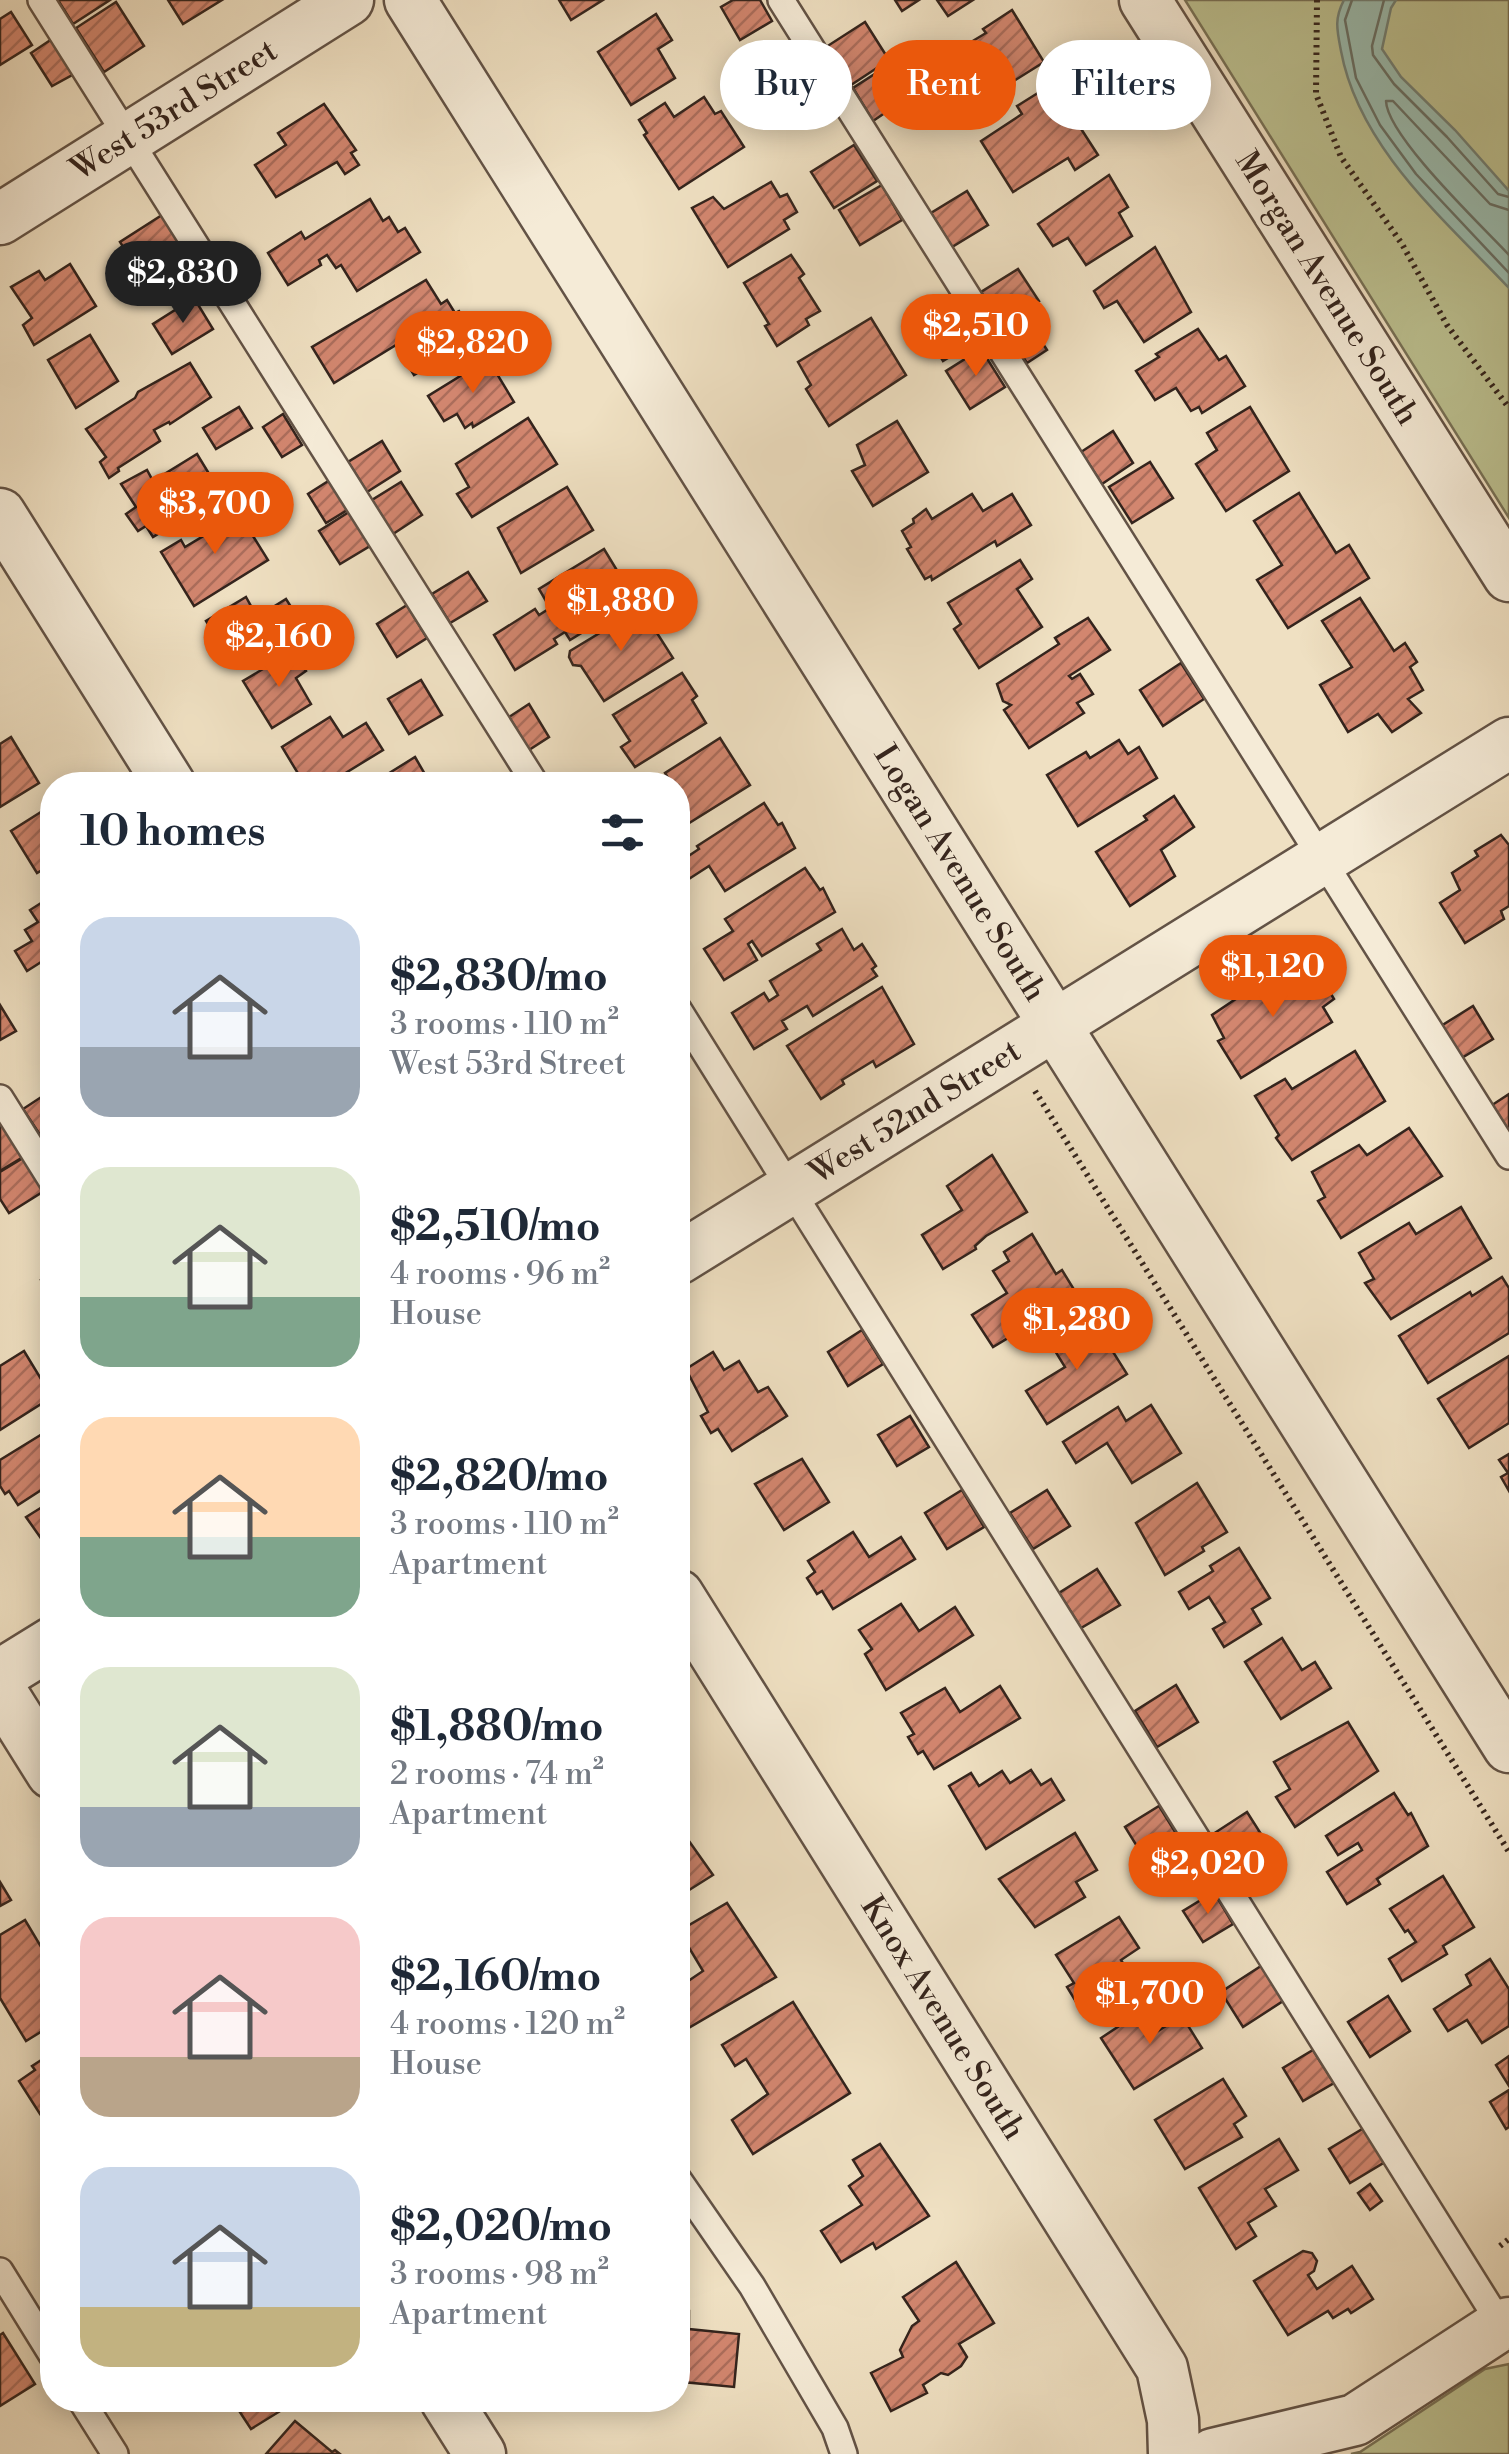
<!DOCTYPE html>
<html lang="en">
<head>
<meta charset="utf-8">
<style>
  body { margin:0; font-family:"Libre Bodoni",serif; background:#f2f2f3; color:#1f2937; height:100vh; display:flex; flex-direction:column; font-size:38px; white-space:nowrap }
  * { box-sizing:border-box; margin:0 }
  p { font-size:32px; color:#747a83 }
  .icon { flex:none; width:55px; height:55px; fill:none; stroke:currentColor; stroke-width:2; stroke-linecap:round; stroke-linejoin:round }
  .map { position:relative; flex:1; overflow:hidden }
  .details { position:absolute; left:40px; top:772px; width:650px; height:1640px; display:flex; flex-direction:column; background:#fff; border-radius:40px; box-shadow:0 5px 25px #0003 }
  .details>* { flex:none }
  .guide { position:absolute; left:720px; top:40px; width:638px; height:90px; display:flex; gap:20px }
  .price { position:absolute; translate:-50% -85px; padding:0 22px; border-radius:35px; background:#ea580c; color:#fff; font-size:32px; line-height:65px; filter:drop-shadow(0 2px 5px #0008) }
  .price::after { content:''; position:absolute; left:50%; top:60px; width:30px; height:22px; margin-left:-15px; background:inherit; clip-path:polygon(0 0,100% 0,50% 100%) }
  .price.active { background:#222; color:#fff }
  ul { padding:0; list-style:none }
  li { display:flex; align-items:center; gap:30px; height:250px; padding:0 40px }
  li span { display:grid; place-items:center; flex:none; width:280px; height:200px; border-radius:30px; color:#555 }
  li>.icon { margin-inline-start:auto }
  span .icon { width:120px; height:120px; fill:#fffc; stroke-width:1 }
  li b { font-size:42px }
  h2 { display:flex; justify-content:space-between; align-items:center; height:120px; padding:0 40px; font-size:42px }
  .tag { padding:0 35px; border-radius:45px; background:#fff; box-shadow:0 5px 25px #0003; font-size:35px; line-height:90px }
  .tag.active { background:#ea580c; color:#fff }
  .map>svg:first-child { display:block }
  .green { fill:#bcc191; stroke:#787257; stroke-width:2.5 }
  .water { fill:#9abdb1; stroke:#718076; stroke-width:2.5 }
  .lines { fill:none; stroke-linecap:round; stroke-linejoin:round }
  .shore { stroke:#677067; stroke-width:2.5 }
  .building { fill:url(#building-hatch); stroke:#34241d; stroke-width:2.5 }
  .lane-casing { stroke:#635346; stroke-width:30 }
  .street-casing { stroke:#635346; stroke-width:55 }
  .path { stroke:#34241d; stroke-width:6; stroke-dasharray:2.5 5; stroke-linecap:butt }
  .lane { stroke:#f5ebd7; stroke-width:25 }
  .street { stroke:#f5ebd7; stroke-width:50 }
  .labels { text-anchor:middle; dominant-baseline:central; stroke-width:10; stroke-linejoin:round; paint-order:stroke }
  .street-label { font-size:32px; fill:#34241d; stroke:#f5ebd7 }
</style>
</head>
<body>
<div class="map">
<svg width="1509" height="2454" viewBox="0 0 1509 2454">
  <defs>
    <pattern id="building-hatch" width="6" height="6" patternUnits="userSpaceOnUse" patternTransform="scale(2.5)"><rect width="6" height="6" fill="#d2866f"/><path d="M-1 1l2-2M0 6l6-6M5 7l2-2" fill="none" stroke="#ab6d5b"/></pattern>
  </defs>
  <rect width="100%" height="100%" fill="#efe0c2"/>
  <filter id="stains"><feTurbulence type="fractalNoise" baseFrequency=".002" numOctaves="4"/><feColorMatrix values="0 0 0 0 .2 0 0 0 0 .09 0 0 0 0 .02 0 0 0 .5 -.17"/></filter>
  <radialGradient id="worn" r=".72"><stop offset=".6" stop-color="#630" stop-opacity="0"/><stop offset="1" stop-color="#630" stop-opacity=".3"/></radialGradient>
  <g class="green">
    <polygon points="1185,0 1509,0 1509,518"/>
    <polygon points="1509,2364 1509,2454 1351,2454 1360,2452 1485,2369"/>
  </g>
  <path class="water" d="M 1344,0 L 1396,0 L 1391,8 L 1382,49 L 1401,77 L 1455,130 L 1509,191 L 1509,288 C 1444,219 1359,148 1341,51 C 1337,30 1334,19 1344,0 Z"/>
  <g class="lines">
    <g class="shore">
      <polyline points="1352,0 1345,20 1356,78 1380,125 1416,174 1509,273"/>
      <polyline points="1384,0 1372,46 1373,55 1394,84 1447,137 1498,194 1509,197"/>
      <path d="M 1509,210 L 1490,204 L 1393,101 L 1386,101 C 1387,136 1482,226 1509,255"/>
    </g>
  </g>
  <g class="building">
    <polygon points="58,0 110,0 73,24"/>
    <polygon points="168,0 222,0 183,24"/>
    <polygon points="559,0 603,0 571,20"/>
    <polygon points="733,0 760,0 772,21 740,40 721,7"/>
    <polygon points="895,0 919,0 902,11"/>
    <polygon points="937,0 973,0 948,16"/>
    <polygon points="116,2 144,46 104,72 76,28"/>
    <polygon points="1012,10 1044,62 982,101 974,87 959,96 946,75 961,67 953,53 986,33 983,29"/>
    <polygon points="11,12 32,45 0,65 0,19"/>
    <polygon points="656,14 672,40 658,49 675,78 631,105 598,52"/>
    <polygon points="865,22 889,60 851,85 826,47"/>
    <polygon points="52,39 74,74 52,86 31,53"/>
    <polygon points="803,68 823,100 791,120 771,88"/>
    <polygon points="884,68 896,87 885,94 892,108 873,121 853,88"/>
    <polygon points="1046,88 1063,114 1078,110 1082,117 1076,121 1098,155 1075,170 1068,158 1013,192 981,141 1022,114 1017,106"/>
    <polygon points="704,97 715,114 721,111 744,147 679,189 644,135 647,133 639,120 665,103 674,117"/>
    <polygon points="324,104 356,150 351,153 359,165 345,174 337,162 276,197 255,165 286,145 278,133"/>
    <polygon points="854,145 877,181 834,208 811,172"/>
    <polygon points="1109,175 1128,207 1119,213 1132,236 1086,265 1068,238 1053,246 1038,224"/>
    <polygon points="771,182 780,197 787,194 797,212 784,220 789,229 728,267 692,208 713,197 724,209"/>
    <polygon points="882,185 902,220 860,245 839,210"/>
    <polygon points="967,191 988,225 952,247 931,213"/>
    <polygon points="370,199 383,221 389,217 398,232 405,228 420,252 357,291 341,265 336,268 327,255 319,260 321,265 288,285 268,253 301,232 305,239"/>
    <polygon points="162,215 184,251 142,277 120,242"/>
    <polygon points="1155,247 1191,312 1144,342 1117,301 1104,308 1094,291"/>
    <polygon points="791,255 804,274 799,278 820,311 806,319 809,325 777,346 765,326 769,324 744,283"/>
    <polygon points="70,264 96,306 34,345 23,325 32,318 11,287 39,271 45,280"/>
    <polygon points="1018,269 1039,301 1001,325 981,292"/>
    <polygon points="426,280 441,304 447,300 455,313 459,311 476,338 414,375 396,345 334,383 312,347"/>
    <polygon points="194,298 213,329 172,354 153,324"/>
    <polygon points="958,308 977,340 943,361 923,327"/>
    <polygon points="871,318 906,375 829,426 806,389 811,385 798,362"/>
    <polygon points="1026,318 1047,350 1027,363 1006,331"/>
    <polygon points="1198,329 1219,360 1226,356 1245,386 1202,413 1199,407 1191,411 1176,388 1155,400 1136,371 1159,357 1156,354"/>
    <polygon points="90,335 118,381 76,408 48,360"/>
    <polygon points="981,349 1005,387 970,409 946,371"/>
    <polygon points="488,359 514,402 473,427 472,423 465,428 457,414 444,421 428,396"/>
    <polygon points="190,363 211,397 170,424 169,422 154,430 160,441 118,468 119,471 109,478 100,462 106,457 86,429 135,398 138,392"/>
    <polygon points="239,407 252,428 216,449 203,428"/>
    <polygon points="1250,407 1289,471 1226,511 1196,464 1217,450 1207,433"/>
    <polygon points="283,414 302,445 282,457 263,427"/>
    <polygon points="528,418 557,464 472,517 457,494 469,487 456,464"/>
    <polygon points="897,421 928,472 873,506 852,471 865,465 857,445"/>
    <polygon points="1113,431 1133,463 1102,484 1081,452"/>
    <polygon points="382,441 400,471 367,492 348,462"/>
    <polygon points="197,454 222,495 153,537 146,526 138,531 126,514 136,507 121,484 147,470 153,481"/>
    <polygon points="1150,462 1173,498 1132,523 1109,487"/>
    <polygon points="330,480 349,509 326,523 308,494"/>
    <polygon points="401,482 422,515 393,534 372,500"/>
    <polygon points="567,487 593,530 521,573 498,528"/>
    <polygon points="1299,493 1336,553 1349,545 1369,578 1288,628 1257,580 1282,565 1254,521"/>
    <polygon points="972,494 983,511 1012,494 1031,525 997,546 995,541 932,580 931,576 925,579 907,549 911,547 902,531 914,523 913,519 926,509 932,519"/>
    <polygon points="230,509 237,520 241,517 268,560 194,606 161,552 181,540 185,547 205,535 200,528"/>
    <polygon points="349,512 370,546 340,564 319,531"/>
    <polygon points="604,549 635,600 570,640 565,632 554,639 557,644 515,670 494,635 535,609 539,615 550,608 539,589"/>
    <polygon points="1020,560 1032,579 1017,589 1042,627 979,668 954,629 961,624 948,603"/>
    <polygon points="468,572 487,601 450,623 432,594"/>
    <polygon points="246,597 257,617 286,599 300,621 232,664 206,621"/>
    <polygon points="1360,598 1394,651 1405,643 1417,662 1410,667 1423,690 1408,699 1421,713 1392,732 1378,714 1348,732 1320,685 1352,667 1322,621"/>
    <polygon points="407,605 427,638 397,657 377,624"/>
    <polygon points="641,608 673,658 604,701 581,666 573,665 569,657 570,651"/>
    <polygon points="1088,618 1110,650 1069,676 1072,679 1080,674 1093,694 1077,703 1084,713 1029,748 1004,710 1011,705 1003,701 997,684 1059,644 1055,638"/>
    <polygon points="293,651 306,671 296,678 311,704 272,728 243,681"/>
    <polygon points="1181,663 1204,699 1163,726 1140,690"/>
    <polygon points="682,673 697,696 692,700 706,723 635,767 621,747 630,741 613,715"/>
    <polygon points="421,680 442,715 409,734 388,699"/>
    <polygon points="529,704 549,737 529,750 509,717"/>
    <polygon points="330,717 343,737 366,723 383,750 326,785 305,785 282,747"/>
    <polygon points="11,737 39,783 0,807 0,744"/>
    <polygon points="720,738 750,785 678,830 678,785 672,785 665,773"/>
    <polygon points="1119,740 1128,754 1139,747 1157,778 1078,826 1047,775 1086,752 1090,758"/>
    <polygon points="415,757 426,776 416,785 371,785 377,781 379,785 385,781 383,777"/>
    <polygon points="1174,796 1194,827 1161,850 1175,876 1130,906 1096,852 1147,820 1144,816"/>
    <polygon points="764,803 778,825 782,823 795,848 725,891 709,866 678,886 678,863 699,849 697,846"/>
    <polygon points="52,805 52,864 37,873 11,831"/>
    <polygon points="1501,835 1509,845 1509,906 1501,911 1504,919 1465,943 1440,903 1460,890 1452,873 1478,856 1475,851"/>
    <polygon points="805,868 820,890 823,888 835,912 762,956 752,941 748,944 757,960 724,980 704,949 733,931 725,919"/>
    <polygon points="52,896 52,955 27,971 15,951 32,941 25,930 38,922 30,910"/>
    <polygon points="842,929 854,950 862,944 876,966 872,969 877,976 813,1016 807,1006 782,1021 787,1029 754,1049 732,1013 764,993 769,1001 778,995 770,981 821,950 817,944"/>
    <polygon points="1313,964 1334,999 1323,1007 1332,1022 1241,1078 1218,1041 1224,1038 1212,1015 1258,984 1264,995"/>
    <polygon points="882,987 914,1044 876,1067 873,1061 842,1080 844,1084 821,1099 787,1046"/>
    <polygon points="0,1005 16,1031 0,1040"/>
    <polygon points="1473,1006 1493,1039 1460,1059 1441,1026"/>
    <polygon points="1355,1051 1385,1101 1292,1160 1276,1138 1279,1135 1255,1096 1285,1079 1292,1089"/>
    <polygon points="52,1090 52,1136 44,1141 23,1109"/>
    <polygon points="1509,1094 1509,1138 1489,1107"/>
    <polygon points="0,1120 23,1157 0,1171"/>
    <polygon points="1409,1128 1442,1176 1341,1238 1318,1201 1325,1197 1312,1172 1359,1145 1367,1155"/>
    <polygon points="992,1155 1027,1212 986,1236 975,1246 976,1249 943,1269 922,1235 962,1210 947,1186"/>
    <polygon points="23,1158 44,1191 9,1213 0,1199 0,1172"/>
    <polygon points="1461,1207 1491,1258 1391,1319 1365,1283 1374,1279 1359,1253 1409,1223 1416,1234"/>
    <polygon points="1032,1234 1056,1274 1062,1270 1078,1296 993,1347 972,1315 1007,1293 993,1271 1009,1261 1004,1252"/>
    <polygon points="52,1273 52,1299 41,1280"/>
    <polygon points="1502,1277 1509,1288 1509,1333 1428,1383 1399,1336 1470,1292 1472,1296"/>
    <polygon points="1093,1320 1127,1374 1047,1424 1026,1391 1065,1367 1052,1346"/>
    <polygon points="862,1330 883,1364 848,1386 828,1352"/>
    <polygon points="24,1351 52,1397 0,1430 0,1366"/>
    <polygon points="713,1352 724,1370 739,1361 758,1392 768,1387 787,1416 732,1451 718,1429 711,1433 701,1416 708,1412 686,1369"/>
    <polygon points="1509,1356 1509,1423 1469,1448 1438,1399"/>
    <polygon points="1151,1405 1181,1453 1132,1483 1107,1443 1076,1463 1063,1442 1118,1407 1126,1421"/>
    <polygon points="910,1416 929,1447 897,1466 878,1435"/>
    <polygon points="52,1428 52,1483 18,1505 9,1491 5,1494 0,1486 0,1460"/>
    <polygon points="1509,1454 1509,1491 1501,1477 1508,1473 1499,1460"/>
    <polygon points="802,1459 829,1502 784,1530 755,1484"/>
    <polygon points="1197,1483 1227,1532 1202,1547 1204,1551 1165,1575 1136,1523"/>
    <polygon points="962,1490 984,1527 947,1549 925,1513"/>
    <polygon points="1047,1490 1070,1526 1033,1549 1010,1513"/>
    <polygon points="52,1501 52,1554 26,1517"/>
    <polygon points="853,1532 869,1557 901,1537 915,1559 833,1609 822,1591 817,1594 807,1578 815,1572 808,1561"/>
    <polygon points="1239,1548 1270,1598 1252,1609 1261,1624 1224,1647 1213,1629 1225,1622 1209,1597 1189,1609 1179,1592 1213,1571 1210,1566"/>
    <polygon points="1097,1569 1120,1605 1081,1628 1059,1593"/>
    <polygon points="901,1604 919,1631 955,1607 973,1635 886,1690 865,1654 872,1649 859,1630"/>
    <polygon points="1282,1638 1302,1670 1315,1662 1331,1688 1281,1719 1245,1662"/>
    <polygon points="1176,1685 1198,1722 1157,1747 1135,1711"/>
    <polygon points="1000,1686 1020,1718 934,1769 923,1751 918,1754 908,1737 914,1734 901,1713 945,1688 960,1712"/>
    <polygon points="1348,1722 1378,1771 1295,1827 1276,1797 1290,1789 1274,1762"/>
    <polygon points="1031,1770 1041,1785 1051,1779 1064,1800 986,1849 949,1786 971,1773 979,1786 1002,1771 1010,1783"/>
    <polygon points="1394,1793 1408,1815 1411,1813 1428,1846 1377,1879 1380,1884 1347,1904 1327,1872 1362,1850 1358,1843 1338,1855 1326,1836"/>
    <polygon points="1159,1806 1182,1843 1148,1864 1125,1827"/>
    <polygon points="1247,1812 1268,1845 1234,1866 1213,1834"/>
    <polygon points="1075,1833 1097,1870 1076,1882 1085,1897 1035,1927 999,1879"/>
    <polygon points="684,1834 713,1875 678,1897 678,1838"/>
    <polygon points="1443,1876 1474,1927 1443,1946 1447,1954 1402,1981 1389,1959 1416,1942 1408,1930 1405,1932 1390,1909"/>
    <polygon points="0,1882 11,1900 0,1906"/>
    <polygon points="1214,1892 1233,1924 1203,1942 1183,1911"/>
    <polygon points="727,1903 776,1977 685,2030 678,2020 678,1988 703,1971 679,1931"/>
    <polygon points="1119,1917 1139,1948 1121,1960 1132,1978 1081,2010 1067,1987 1074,1983 1056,1955"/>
    <polygon points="25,1920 52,1965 52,2025 26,2041 0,1998 0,1935"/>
    <polygon points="1490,1959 1509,1989 1509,2026 1482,2043 1467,2020 1448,2031 1434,2009 1471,1985 1466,1975"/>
    <polygon points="1261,1966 1283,2001 1243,2027 1221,1992"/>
    <polygon points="1388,1996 1410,2031 1370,2057 1348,2022"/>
    <polygon points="793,2002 850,2093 753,2154 732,2120 768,2094 746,2059 735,2066 722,2045"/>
    <polygon points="1145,2009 1158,2031 1182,2016 1202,2048 1134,2089 1101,2038"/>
    <polygon points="1313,2050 1334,2083 1303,2101 1283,2068"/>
    <polygon points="52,2053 52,2106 40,2114 19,2081 35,2070 32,2066"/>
    <polygon points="1509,2056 1509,2086 1496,2065"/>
    <polygon points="1223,2079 1246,2116 1234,2124 1242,2137 1185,2169 1155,2120"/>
    <polygon points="1509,2090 1509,2127 1506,2129 1490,2102"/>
    <polygon points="1364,2128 1385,2162 1350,2183 1329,2149"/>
    <polygon points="1279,2139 1298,2170 1265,2189 1276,2206 1248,2223 1256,2236 1236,2249 1199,2188"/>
    <polygon points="880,2144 929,2216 876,2249 873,2243 841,2262 821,2231 862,2205 849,2186 863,2176 853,2160"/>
    <polygon points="1370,2184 1382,2201 1370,2210 1358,2193"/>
    <polygon points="1303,2251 1312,2253 1317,2261 1314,2271 1308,2275 1317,2289 1352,2266 1373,2299 1351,2313 1348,2309 1333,2318 1328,2311 1288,2335 1254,2281"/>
    <polygon points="956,2262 994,2323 959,2344 967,2357 961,2366 948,2375 941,2373 923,2385 927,2393 891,2411 871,2373 903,2357 900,2350 912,2326 919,2321 903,2297"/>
    <polygon points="678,2310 689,2311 689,2329 739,2334 734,2387 683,2382 683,2378 678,2378"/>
    <polygon points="3,2333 35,2384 0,2406 0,2335"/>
    <polygon points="232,2400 298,2400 251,2429"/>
    <polygon points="295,2421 332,2452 335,2450 340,2454 266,2454"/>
  </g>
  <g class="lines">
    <g class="lane-casing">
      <g id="lane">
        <polyline points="41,0 536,785"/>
        <polyline points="781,0 1509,1156"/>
        <polyline points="678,1009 1501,2325"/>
        <polyline points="0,1098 52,1181"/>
        <polyline points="678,2179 752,2286 835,2428 844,2454"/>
        <polyline points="0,2271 52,2355"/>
        <polyline points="81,2400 115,2454"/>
      </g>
    </g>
    <g class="street-casing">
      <g id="street">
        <polyline points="410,0 1509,1747"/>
        <polyline points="1145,0 1509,576"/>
        <polyline points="0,219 348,0"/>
        <polyline points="0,514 170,785"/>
        <polyline points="678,1259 1509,743"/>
        <polyline points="678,1595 1162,2368 1173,2420 1174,2454"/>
        <polyline points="0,1675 52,1643"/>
        <polyline points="0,1690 52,1773"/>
        <polyline points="446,2400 480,2454"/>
        <polyline points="1213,2454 1355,2420 1501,2325 1509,2323"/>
      </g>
    </g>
    <g class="path">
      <polyline points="1317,0 1316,94 1341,157 1402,244 1447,325 1509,408"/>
      <polyline points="1035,1091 1509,1852"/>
      <polyline points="1500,2246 1509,2239"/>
    </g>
    <use href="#lane" class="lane"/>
    <use href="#street" class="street"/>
  </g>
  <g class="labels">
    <g class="street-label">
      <text transform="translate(174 110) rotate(-32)">West 53rd Street</text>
      <text transform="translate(1327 288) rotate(58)">Morgan Avenue South</text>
      <text transform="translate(960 873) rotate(58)">Logan Avenue South</text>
      <text transform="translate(915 1112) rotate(-32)">West 52nd Street</text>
      <text transform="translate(943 2018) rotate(58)">Knox Avenue South</text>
    </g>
  </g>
  <rect width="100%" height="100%" filter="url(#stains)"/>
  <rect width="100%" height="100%" fill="url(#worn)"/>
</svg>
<b class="price active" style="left:183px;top:326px">$2,830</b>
<b class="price" style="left:976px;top:379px">$2,510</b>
<b class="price" style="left:473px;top:396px">$2,820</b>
<b class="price" style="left:215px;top:557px">$3,700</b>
<b class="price" style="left:621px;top:654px">$1,880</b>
<b class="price" style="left:279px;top:690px">$2,160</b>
<b class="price" style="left:1273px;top:1020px">$1,120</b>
<b class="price" style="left:1077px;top:1373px">$1,280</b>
<b class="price" style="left:1208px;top:1917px">$2,020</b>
<b class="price" style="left:1150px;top:2047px">$1,700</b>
<div class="guide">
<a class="tag">Buy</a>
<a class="tag active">Rent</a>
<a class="tag">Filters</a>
</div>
<section class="details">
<h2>10 homes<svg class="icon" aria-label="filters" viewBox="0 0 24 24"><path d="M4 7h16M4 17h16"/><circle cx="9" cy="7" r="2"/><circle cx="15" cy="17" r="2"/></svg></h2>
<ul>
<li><span style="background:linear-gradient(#c9d6e8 65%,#9aa5b1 0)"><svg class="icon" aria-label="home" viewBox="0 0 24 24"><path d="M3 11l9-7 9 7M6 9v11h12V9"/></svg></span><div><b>$2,830/mo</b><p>3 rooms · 110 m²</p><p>West 53rd Street</p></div></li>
<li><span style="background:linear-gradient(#dfe7d0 65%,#7fa58c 0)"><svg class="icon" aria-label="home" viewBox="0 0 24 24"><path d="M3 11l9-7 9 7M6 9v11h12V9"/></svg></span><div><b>$2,510/mo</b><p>4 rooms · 96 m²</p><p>House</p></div></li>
<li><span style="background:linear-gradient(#ffd9b3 60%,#7fa58c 0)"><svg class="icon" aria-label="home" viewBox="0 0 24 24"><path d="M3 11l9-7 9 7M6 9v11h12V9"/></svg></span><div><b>$2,820/mo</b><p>3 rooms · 110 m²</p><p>Apartment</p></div></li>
<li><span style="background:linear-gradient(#dfe7d0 70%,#9aa5b1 0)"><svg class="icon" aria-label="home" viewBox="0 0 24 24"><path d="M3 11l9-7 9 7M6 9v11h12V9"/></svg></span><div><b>$1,880/mo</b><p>2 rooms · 74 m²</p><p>Apartment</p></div></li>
<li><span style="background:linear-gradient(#f6c9c9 70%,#b9a48a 0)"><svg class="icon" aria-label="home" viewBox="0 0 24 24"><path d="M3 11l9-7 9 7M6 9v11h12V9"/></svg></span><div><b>$2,160/mo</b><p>4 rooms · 120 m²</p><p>House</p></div></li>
<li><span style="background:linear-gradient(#c9d6e8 70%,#c2b280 0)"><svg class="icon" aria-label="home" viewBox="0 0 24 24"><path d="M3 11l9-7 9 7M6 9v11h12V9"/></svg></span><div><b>$2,020/mo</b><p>3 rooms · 98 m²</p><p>Apartment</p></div></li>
</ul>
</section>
</div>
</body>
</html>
